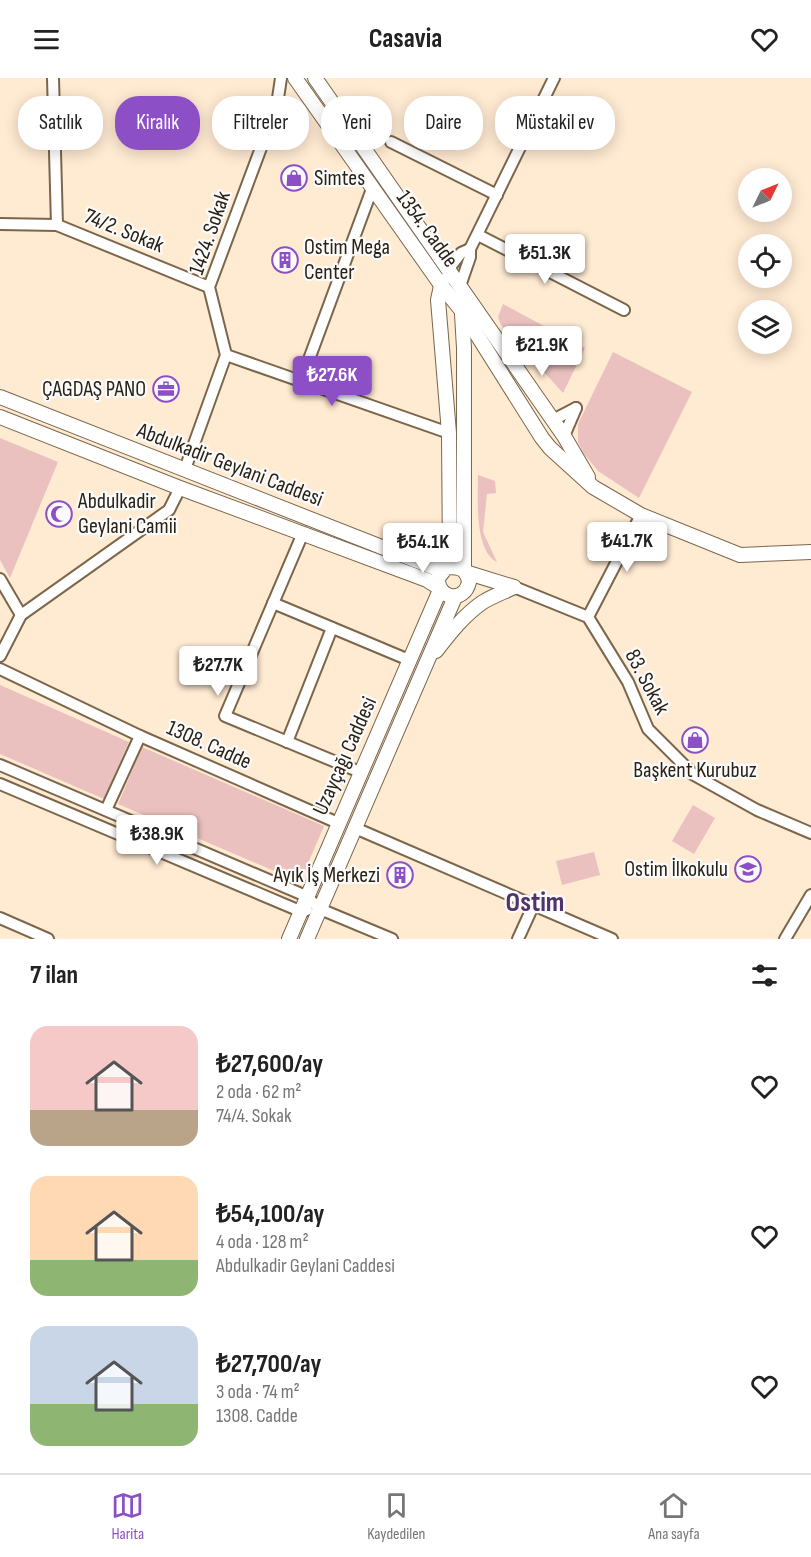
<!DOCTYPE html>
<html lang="tr">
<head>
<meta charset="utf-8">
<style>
  body { margin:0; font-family:"Sofia Sans Condensed",sans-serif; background:#f2f2f2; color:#222; height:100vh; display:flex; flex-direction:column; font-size:22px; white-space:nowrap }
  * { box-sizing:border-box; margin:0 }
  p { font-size:20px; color:#767676 }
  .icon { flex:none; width:33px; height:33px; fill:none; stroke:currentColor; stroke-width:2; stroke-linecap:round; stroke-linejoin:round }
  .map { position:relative; height:861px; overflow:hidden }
  .side { display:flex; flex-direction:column; background:#fff; flex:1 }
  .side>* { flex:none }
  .top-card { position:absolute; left:18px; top:18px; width:776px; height:54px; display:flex; gap:12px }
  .needle { width:39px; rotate:47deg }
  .tools { position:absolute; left:738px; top:90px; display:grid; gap:12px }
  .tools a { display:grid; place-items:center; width:54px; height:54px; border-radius:50%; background:#fff; box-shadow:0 3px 15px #0003; font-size:30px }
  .price { position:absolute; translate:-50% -51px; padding:0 14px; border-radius:6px; background:#fff; color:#222; font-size:20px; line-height:39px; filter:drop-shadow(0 2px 3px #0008) }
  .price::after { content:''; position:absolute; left:50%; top:36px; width:18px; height:14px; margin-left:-9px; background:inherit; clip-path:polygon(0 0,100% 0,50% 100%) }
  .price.active { background:#8d4fc5; color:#fff }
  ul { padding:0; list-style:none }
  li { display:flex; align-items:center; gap:18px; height:150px; padding:0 30px }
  li span { display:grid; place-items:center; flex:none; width:168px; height:120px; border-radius:18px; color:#555 }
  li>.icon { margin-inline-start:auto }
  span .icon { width:72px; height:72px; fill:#fffc; stroke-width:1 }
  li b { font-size:26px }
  h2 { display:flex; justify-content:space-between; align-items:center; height:72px; padding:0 30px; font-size:26px }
  .chip { padding:0 21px; border-radius:24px; background:#fff; box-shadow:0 3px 15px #0003; font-size:21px; line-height:54px }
  .chip.active { background:#8d4fc5; color:#fff }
  header { display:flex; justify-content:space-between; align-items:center; height:78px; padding:0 30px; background:#fff; font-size:27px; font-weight:700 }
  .dock { display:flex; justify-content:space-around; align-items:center; height:84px; border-top:2px solid #e0e0e0; background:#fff; font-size:16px; color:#767676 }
  .dock a { display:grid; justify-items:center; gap:3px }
  .dock .active { color:#8d4fc5 }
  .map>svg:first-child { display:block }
  .green { fill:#eac1bf }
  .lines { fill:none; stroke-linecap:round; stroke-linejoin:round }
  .minor-casing { stroke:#7c664b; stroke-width:14 }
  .major-casing { stroke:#7c664b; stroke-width:16 }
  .minor { stroke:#fff; stroke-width:10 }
  .major { stroke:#fff; stroke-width:14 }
  .labels { text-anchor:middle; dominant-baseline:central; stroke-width:4.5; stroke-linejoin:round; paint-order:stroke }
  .poi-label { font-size:22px; fill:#2a2115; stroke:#fbfbfb; text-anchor:start }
  .street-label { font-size:22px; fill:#2a2115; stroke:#fbfbfb }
  .district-label { font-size:28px; font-weight:bold; fill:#50336d; stroke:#fbfbfb }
</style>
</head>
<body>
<header><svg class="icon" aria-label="menu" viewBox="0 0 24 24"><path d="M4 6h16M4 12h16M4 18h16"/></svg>Casavia<svg class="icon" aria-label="heart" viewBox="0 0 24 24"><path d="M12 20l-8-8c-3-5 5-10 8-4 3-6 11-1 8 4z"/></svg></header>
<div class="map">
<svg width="811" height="861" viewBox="0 0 811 861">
  <rect width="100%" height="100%" fill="#ffead2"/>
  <g class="green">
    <polygon points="503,226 585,270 563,315 501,247 498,239"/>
    <polygon points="613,274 692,314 639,420 598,393 584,376 578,364 578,346"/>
    <polygon points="0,360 58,384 10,500 0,482"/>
    <path d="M 478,397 L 495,403 L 496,415 L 487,416 L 483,454 L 497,484 C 474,473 478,419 478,397 Z"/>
    <polygon points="0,607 129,664 104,721 0,676"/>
    <polygon points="142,669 324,748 300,804 118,726"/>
    <polygon points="693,727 715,740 694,776 672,763"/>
    <polygon points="594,774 600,797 562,807 556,783"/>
  </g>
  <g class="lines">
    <g class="minor-casing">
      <g id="minor">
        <polyline points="53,0 57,147"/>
        <polyline points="391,64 497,117"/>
        <polyline points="0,146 57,147 209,209"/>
        <polyline points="478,157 624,232"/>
        <polyline points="448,192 461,175 470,171"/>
        <polyline points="460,208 470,179 470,171 554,0"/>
        <polyline points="226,277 449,355"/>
        <polyline points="301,303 372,111"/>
        <polyline points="553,342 576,330"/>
        <polyline points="564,358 576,330"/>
        <polyline points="185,391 226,277 209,209 277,27 281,0"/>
        <polyline points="303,455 225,638 360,694"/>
        <polyline points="0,501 21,537"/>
        <polyline points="514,509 588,539 628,604 648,651 694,697 757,732 811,755"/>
        <polyline points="273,525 409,582"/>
        <polyline points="588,539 641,437"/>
        <polyline points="0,578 21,537 169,432 180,410"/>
        <polyline points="0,591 140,658 338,745"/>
        <polyline points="287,664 332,550"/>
        <polyline points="0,687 306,818 320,831 392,861"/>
        <polyline points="0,706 300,833 307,832"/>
        <polyline points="106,732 140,658"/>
        <polyline points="355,750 612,861"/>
        <polyline points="0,840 48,861"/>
        <polyline points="518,861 534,826"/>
        <polyline points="785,861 811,817"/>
      </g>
    </g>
    <g class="major-casing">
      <g id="major">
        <polyline points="295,0 441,207 462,233 542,360 550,370 593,409 641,437 740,477 811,474"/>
        <polyline points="315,0 564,358 588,399"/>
        <polyline points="442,203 438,222 449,355 450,488"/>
        <polyline points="462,236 464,270 464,492"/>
        <path d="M 0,319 L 435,490 C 450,490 466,484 469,504 C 464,526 437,521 438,500 L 446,490"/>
        <polyline points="0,339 180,410 427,502 438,509"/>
        <polyline points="465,494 514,509"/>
        <path d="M 436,573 C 450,555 464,537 483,524 C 493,518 504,514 514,509"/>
        <polyline points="289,861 440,512"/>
        <polyline points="307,861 455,519"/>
      </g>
    </g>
    <use href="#minor" class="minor"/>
    <use href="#major" class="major"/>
  </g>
  <defs>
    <g id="shop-ring" transform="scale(1.35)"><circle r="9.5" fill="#fbfbfb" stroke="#8d4fc5" stroke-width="1.5"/><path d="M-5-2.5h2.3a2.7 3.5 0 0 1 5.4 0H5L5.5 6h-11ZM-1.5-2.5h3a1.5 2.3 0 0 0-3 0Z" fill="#8d4fc5"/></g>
    <g id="building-ring" transform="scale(1.35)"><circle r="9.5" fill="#fbfbfb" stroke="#8d4fc5" stroke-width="1.5"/><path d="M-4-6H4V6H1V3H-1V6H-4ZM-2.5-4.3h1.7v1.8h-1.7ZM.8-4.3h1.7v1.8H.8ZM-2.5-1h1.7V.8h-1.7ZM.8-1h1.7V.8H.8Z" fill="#8d4fc5"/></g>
    <g id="office-ring" transform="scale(1.35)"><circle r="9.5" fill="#fbfbfb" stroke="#8d4fc5" stroke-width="1.5"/><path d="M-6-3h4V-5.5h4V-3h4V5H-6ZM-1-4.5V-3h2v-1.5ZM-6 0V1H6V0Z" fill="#8d4fc5"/></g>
    <g id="mosque-ring" transform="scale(1.35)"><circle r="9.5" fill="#fbfbfb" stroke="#8d4fc5" stroke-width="1.5"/><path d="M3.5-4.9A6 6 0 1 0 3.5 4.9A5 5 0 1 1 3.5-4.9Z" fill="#8d4fc5"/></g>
    <g id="school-ring" transform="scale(1.35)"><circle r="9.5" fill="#fbfbfb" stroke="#8d4fc5" stroke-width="1.5"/><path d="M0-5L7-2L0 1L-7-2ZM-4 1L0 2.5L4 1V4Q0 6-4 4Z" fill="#8d4fc5"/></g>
  </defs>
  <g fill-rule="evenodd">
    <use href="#shop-ring" x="294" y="100"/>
    <use href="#building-ring" x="285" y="182"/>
    <use href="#office-ring" x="166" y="311"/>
    <use href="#mosque-ring" x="59" y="436"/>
    <use href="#shop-ring" x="695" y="662"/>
    <use href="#school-ring" x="748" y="791"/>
    <use href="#building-ring" x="400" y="797"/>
  </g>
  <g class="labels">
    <g class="poi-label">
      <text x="314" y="100">Simtes</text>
      <text x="304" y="169">Ostim Mega<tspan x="304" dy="25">Center</tspan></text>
      <text x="146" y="311" text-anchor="end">ÇAGDAŞ PANO</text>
      <text x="78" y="423">Abdulkadir<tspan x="78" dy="25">Geylani Camii</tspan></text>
      <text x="695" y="692" text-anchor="middle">Başkent Kurubuz</text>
      <text x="728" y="791" text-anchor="end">Ostim İlkokulu</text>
      <text x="380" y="797" text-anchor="end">Ayık İş Merkezi</text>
    </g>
    <g class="street-label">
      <text transform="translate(427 151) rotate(54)">1354. Cadde</text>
      <text transform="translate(124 153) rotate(22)">74/2. Sokak</text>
      <text transform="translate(210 155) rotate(-71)">1424. Sokak</text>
      <text transform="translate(230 387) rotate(21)">Abdulkadir Geylani Caddesi</text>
      <text transform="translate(647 604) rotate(62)">83. Sokak</text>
      <text transform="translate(209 667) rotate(24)">1308. Cadde</text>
      <text transform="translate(345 678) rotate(-66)">Uzayçağı Caddesi</text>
    </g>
    <g class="district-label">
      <text x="535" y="824">Ostim</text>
    </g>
  </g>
</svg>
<div class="tools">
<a><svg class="needle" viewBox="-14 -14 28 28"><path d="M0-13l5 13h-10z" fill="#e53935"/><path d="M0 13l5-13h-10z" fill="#767676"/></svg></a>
<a><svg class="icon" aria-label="locate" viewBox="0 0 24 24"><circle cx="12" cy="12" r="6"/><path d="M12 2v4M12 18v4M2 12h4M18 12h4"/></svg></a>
<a><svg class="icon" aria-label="layers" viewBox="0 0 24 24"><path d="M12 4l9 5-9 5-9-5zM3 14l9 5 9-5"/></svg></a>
</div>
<b class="price" style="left:545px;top:207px">₺51.3K</b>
<b class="price" style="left:542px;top:299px">₺21.9K</b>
<b class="price active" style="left:332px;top:329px">₺27.6K</b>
<b class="price" style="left:627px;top:495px">₺41.7K</b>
<b class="price" style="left:423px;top:496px">₺54.1K</b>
<b class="price" style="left:218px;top:619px">₺27.7K</b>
<b class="price" style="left:157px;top:788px">₺38.9K</b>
<div class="top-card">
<a class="chip">Satılık</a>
<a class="chip active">Kiralık</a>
<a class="chip">Filtreler</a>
<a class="chip">Yeni</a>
<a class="chip">Daire</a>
<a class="chip">Müstakil ev</a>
</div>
</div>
<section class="side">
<h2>7 ilan<svg class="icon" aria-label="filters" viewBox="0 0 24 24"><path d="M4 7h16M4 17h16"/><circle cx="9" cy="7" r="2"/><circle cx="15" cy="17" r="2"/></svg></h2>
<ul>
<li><span style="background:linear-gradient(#f6c9c9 70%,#b9a48a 0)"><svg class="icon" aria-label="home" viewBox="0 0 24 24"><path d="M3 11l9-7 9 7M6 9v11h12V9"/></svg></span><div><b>₺27,600/ay</b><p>2 oda · 62 m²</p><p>74/4. Sokak</p></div><svg class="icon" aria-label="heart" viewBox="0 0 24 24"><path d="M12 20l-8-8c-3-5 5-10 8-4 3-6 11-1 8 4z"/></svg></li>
<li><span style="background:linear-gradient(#ffd9b3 70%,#8fb573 0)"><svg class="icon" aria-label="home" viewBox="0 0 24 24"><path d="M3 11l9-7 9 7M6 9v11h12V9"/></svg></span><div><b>₺54,100/ay</b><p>4 oda · 128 m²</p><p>Abdulkadir Geylani Caddesi</p></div><svg class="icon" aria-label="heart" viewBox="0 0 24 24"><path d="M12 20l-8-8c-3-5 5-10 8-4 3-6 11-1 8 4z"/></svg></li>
<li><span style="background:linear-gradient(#c9d6e8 65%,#8fb573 0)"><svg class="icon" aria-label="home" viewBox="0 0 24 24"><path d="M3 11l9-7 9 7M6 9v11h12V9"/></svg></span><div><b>₺27,700/ay</b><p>3 oda · 74 m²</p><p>1308. Cadde</p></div><svg class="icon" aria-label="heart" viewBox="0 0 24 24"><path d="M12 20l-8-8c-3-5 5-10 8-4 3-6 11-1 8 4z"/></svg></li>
</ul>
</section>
<nav class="dock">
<a class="active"><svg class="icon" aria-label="map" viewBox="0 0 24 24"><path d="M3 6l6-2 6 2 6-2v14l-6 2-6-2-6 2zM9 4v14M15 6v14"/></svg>Harita</a>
<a><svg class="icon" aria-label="saved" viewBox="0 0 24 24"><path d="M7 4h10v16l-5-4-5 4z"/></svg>Kaydedilen</a>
<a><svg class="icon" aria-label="home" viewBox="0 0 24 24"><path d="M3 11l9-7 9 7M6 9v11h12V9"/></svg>Ana sayfa</a>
</nav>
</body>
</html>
